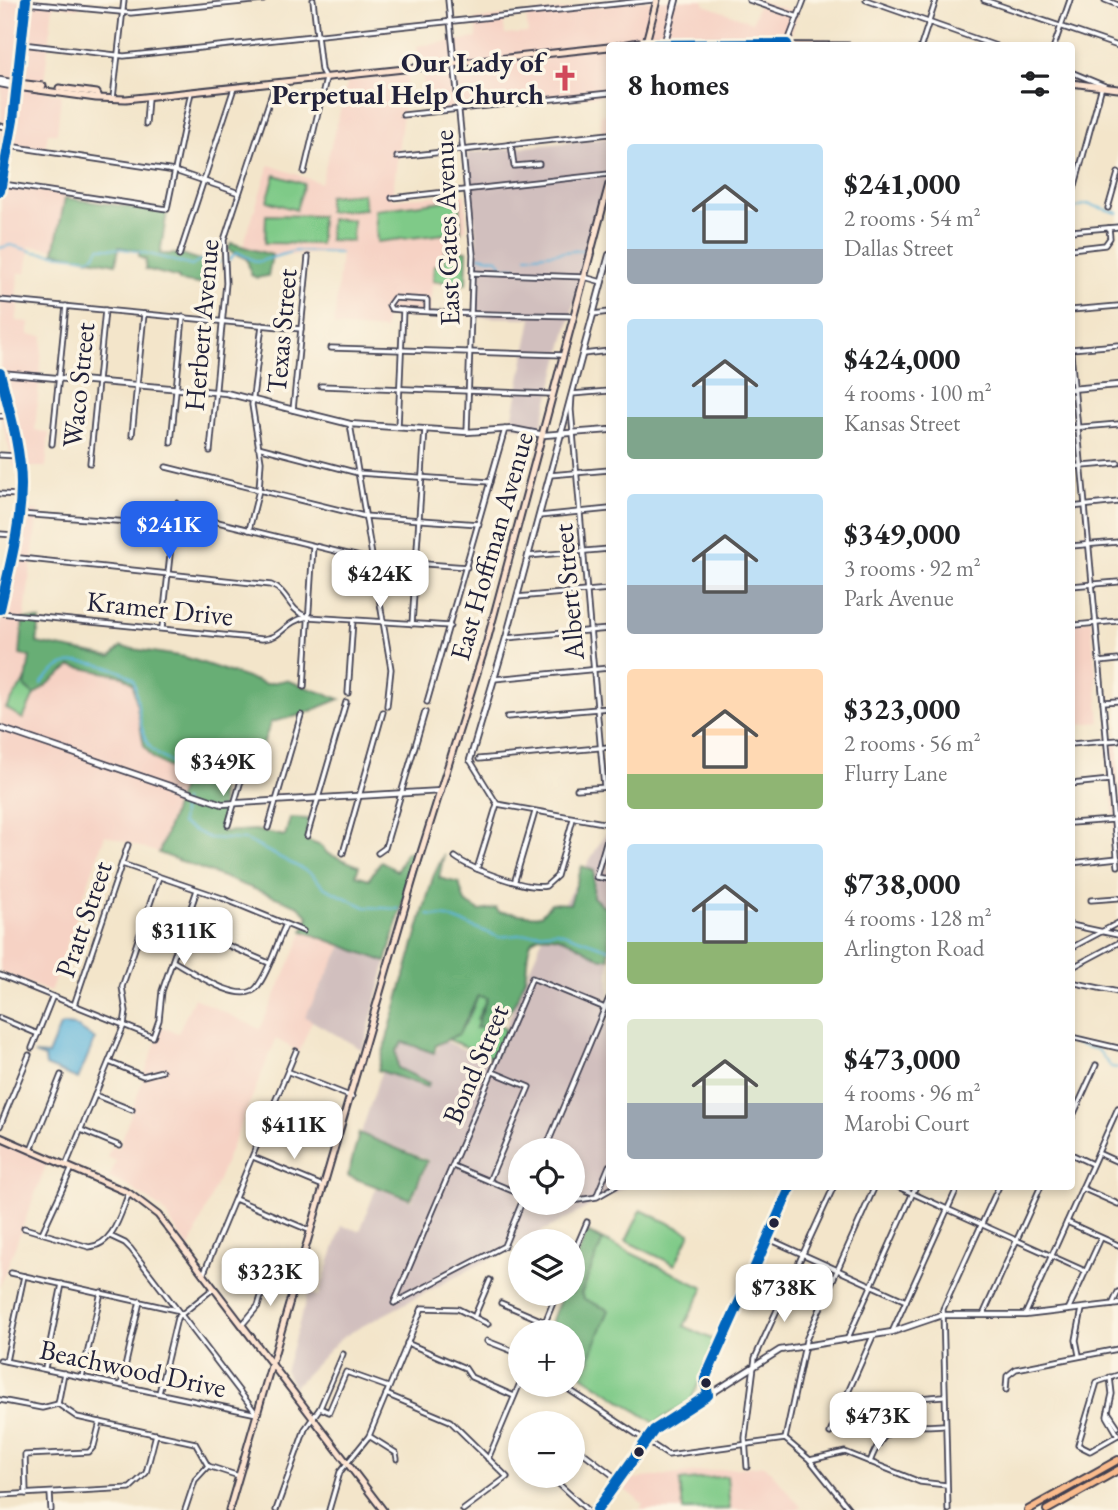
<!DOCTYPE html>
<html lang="en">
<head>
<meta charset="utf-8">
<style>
  body { margin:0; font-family:"EB Garamond",serif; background:#f2f2f2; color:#202124; height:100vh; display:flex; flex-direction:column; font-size:26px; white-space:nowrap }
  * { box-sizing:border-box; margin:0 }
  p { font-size:23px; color:#757577 }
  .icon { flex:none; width:38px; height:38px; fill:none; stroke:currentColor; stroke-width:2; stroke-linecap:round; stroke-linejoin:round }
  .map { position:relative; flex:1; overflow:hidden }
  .panel { position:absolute; left:606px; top:42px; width:469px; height:1148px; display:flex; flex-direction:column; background:#fff; border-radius:7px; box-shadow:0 4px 10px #0003 }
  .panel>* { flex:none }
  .tools { position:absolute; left:508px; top:1138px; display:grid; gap:14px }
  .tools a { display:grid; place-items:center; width:77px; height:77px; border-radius:50%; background:#fff; box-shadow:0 4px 10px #0003; font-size:35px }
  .price { position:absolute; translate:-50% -60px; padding:0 16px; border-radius:14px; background:#fff; color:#222; font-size:23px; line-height:46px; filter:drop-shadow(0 2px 4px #0008) }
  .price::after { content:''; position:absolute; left:50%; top:42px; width:21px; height:16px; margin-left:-10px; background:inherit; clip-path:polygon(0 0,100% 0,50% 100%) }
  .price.selected { background:#2563eb; color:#fff }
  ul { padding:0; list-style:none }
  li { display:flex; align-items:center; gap:21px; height:175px; padding:0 21px }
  li span { display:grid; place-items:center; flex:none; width:196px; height:140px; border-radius:7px; color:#555 }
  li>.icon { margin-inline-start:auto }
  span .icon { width:84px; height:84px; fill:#fffc; stroke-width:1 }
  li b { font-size:30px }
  h2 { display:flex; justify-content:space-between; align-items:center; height:84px; padding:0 21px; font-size:30px }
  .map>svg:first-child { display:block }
  .built { fill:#f6d2c4 }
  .industrial { fill:#d1bfbe; fill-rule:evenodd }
  .green { fill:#7fca88; stroke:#507662; stroke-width:2 }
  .forest { fill:#67ae74; stroke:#446858; stroke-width:2 }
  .water { fill:#5fb5db; stroke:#406c8b; stroke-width:2 }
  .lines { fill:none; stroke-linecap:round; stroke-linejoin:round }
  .stream { stroke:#5fb5db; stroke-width:2 }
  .minor-casing { stroke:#413f50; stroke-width:7 }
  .tertiary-casing { stroke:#413f50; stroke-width:8 }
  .secondary-casing { stroke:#413f50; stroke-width:9 }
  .primary-casing { stroke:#413f50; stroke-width:10 }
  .minor { stroke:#fff; stroke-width:3.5 }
  .tertiary { stroke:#fff; stroke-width:4.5 }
  .secondary { stroke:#fde4d1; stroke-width:5 }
  .primary { stroke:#fabb8c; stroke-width:6 }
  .bus-1-casing { stroke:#fcf5e5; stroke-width:16 }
  .bus-1 { stroke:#0065bd; stroke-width:10 }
  .bus-dot { fill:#22223b; stroke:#fcf5e5; stroke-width:2.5 }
  .labels { text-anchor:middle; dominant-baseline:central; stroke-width:7; stroke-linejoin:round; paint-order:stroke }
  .poi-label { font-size:28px; font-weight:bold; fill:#22223b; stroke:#fcf5e5; text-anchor:end }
  .street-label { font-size:28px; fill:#22223b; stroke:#fcf5e5 }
</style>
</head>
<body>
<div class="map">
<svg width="1118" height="1510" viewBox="0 0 1118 1510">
  <rect width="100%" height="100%" fill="#fcf5e5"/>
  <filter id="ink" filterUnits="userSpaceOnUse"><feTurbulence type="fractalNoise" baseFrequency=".0143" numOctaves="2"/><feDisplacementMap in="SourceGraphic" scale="14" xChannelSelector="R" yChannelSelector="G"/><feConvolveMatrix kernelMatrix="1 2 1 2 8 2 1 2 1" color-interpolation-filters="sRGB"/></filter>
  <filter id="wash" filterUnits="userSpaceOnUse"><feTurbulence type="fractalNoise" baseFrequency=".00686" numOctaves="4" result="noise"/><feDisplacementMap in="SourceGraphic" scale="28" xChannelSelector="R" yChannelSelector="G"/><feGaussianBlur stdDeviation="1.57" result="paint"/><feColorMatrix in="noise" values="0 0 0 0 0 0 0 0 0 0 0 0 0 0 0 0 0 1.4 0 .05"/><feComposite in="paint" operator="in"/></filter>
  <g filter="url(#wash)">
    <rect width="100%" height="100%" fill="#f3e5ca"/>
    <g class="built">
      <polygon points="2,0 79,0 78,8 53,5 43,91 61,94 57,133 48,133 45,150 12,145 5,184 65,195 54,249 30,246 26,273 18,273 16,302 19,303 16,321 29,322 28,335 43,336 35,430 49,433 46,467 14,467 0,413"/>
      <polygon points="616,0 703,0 705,5 752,22 760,1 798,13 789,39 830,40 828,46 609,46 609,138 602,138 600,115 608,113 606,95 429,113 417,46 477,38 475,20 503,16 505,35 528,33 526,14 616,5"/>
      <polygon points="408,74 392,199 465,194 466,229 450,241 451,246 468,250 467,285 432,284 429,315 385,314 385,330 334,326 341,252 264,257 242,249 269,165 321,183 348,81"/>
      <polygon points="24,510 38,511 20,654 30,656 25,687 18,687 15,708 18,714 23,719 34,695 71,666 123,676 133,684 144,746 153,758 185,777 159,853 105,835 50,992 0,972 0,623"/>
      <polygon points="1071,606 1074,606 1075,621 1091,620 1100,722 1071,725"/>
      <polygon points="1118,740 1118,858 1107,741"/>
      <polygon points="304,931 342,946 306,1017 312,1021 299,1052 276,1039 189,1250 163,1210 129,1187 109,1178 116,1161 107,1157 112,1146 119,1148 161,1027 178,1033 194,998 260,1029"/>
      <polygon points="0,1140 48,1160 0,1286"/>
      <polygon points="765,1465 801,1507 797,1510 640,1510 643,1504 620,1486 624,1480"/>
    </g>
    <g class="industrial">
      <polygon points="609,138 609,173 540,431 511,426 532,318 475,317 477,245 467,153"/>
      <path d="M 609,828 L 609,1186 L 626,1187 L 355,1330 L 339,1340 L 294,1387 L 285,1371 L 308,1293 L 318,1296 L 342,1226 L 360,1231 L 376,1188 L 412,1201 L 429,1160 L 361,1133 L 394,1033 L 436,1052 L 441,1039 L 491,1062 L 542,939 ZM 520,1150 L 572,1150 L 572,1202 L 520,1202 Z"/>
      <polygon points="342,946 386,962 363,1050 305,1017"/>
    </g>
    <g class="green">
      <polygon points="275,175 304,184 296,210 267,201"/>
      <polygon points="363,193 365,209 328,212 328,196"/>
      <polygon points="460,199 461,232 377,242 375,210"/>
      <polygon points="266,215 321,216 320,244 265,243"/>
      <polygon points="330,219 353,220 352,241 329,240"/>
      <polygon points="445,250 467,251 466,284 433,281 434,265 444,265"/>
      <polygon points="26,679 25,687 34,695 23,719 6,708"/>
      <path d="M 478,996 L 487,998 L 477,1019 L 493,1024 L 496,1022 L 506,1030 L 495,1056 L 491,1057 L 447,1039 C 466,1030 470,1015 478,996 Z"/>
      <polygon points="641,1210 690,1233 675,1265 626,1241"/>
      <polygon points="587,1232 704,1288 684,1326 718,1342 691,1400 655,1423 582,1375 591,1360 572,1351 572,1332 547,1332 563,1293 572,1293 572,1269"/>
      <polygon points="727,1476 730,1509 683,1510 680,1481"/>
    </g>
    <g class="forest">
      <polygon points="65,198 167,212 160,254 182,254 206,262 206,285 179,281 179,278 145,269 146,260 139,257 139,251 119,247 116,264 54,252"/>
      <polygon points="231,243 272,255 268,276 257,278 251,275 247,259 228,250"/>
      <polygon points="23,619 40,620 37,643 111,657 121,647 185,657 265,684 286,680 340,699 301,715 271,722 257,760 216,766 222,804 222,832 255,830 285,836 290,818 308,819 306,840 321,846 328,854 359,866 356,875 369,879 381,861 397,871 406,852 417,852 386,962 303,931 309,917 299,906 159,853 185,778 153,758 144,746 133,684 123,676 71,666 34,695 25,687 30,657 20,655"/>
      <path d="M 444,854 L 439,878 L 459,883 L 465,902 L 480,911 L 496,908 L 499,912 C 515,912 525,917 541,915 L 551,903 L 570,904 L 582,866 L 594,871 L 593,897 L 609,911 L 609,958 L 602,959 C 587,952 569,938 553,936 C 521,931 530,958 525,977 C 522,988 514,1008 505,1016 C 497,1024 487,1026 476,1028 L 487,998 L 478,996 L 459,1034 L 436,1045 L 434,1053 L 403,1042 L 396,1051 L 398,1068 L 429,1083 L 427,1087 L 378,1070 L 433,877 Z"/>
      <polygon points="359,1133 427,1161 412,1197 410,1199 348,1176"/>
      <polygon points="587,1232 603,1240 581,1294 584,1299 609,1310 589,1359 572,1351 572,1332 547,1332 563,1293 572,1293 572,1269"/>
    </g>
    <polygon class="water" points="64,1025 75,1026 95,1039 78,1079 46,1066 45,1058 34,1054 48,1055 60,1026"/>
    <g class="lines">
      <g class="stream">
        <polyline points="1071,209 1087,204 1118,213"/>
        <path d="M 0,248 L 11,245 L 34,252 L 89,258 L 95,255 L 99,248 C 133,247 160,257 192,266 L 204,258 L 220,262"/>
        <polyline points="479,256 498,259 503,268 516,267"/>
        <polyline points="527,256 583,250"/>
        <polyline points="229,260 237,252 257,262 295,251 340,253"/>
        <path d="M 41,684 C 47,676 57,667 66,664 C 83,658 122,668 134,680 C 138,699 139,728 148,744 C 158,761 182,762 188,780"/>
        <polyline points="183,801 181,824 209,838 246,840 310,873 325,888 365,907 399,909"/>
        <polyline points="428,915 448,917 499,937 557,931 609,949"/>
        <polyline points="1071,1042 1098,1050 1111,1067 1118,1068"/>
      </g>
    </g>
  </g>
  <g filter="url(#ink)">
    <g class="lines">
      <g class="minor-casing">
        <g id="minor">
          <polyline points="448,0 473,254 467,432"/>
          <polyline points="749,0 798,17"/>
          <polyline points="866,0 996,46"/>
          <polyline points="984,0 1118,46"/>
          <polyline points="1105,0 1118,5"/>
          <polyline points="26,3 131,13 263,0"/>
          <polyline points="22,44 124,56 653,0"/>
          <polyline points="787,44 804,0"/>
          <polyline points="921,46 936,0"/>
          <polyline points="1054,46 1070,0"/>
          <polyline points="1071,72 1105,86"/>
          <polyline points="113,98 124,0"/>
          <polyline points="403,115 609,93"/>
          <polyline points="146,124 148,97"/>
          <polyline points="0,126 12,128"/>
          <polyline points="511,144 514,166 539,164"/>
          <polyline points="9,146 175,171 239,193"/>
          <polyline points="397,157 609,134"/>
          <polyline points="304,172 326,79 321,70 313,0"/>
          <polyline points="3,184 167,209 191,92"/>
          <polyline points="392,198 609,174"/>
          <polyline points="1071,200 1102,86"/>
          <polyline points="1108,208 1118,173"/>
          <polyline points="1071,231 1118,227"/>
          <polyline points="1071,249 1105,245 1110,238 1109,228"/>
          <polyline points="179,256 234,88"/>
          <polyline points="472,273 584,277 602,282"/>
          <polyline points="0,300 301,329"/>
          <polyline points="1071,310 1118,306"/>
          <path d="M 427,311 L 427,300 L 394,298 L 389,305 L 391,309 C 451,315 513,314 574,316"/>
          <polyline points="593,314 609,312"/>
          <polyline points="331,348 564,355"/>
          <polyline points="1071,349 1118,345"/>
          <polyline points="1071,353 1118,866"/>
          <polyline points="583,354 609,351"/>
          <polyline points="321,386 552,394"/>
          <polyline points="293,410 308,257"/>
          <polyline points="0,416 10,416"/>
          <polyline points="350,424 391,669 387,706"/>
          <polyline points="398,427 403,310"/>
          <polyline points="1071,428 1118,424"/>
          <polyline points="132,435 144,314"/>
          <polyline points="171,443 183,317"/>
          <polyline points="52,444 66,306"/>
          <polyline points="258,447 358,473 490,482"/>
          <polyline points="210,451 226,283 224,240 275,84"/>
          <polyline points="0,455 18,456"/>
          <polyline points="90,463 105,310"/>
          <polyline points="166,467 364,516 479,524"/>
          <polyline points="1071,467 1118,463"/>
          <polyline points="550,475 609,470"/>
          <polyline points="0,494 20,495"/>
          <polyline points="1071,507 1118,502"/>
          <polyline points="181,513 372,560 467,567"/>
          <polyline points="19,514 185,526 177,503"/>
          <polyline points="539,516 609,509"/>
          <polyline points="249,530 259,490 261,461 252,405 262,325"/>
          <polyline points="0,534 15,535"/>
          <polyline points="1071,546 1118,542"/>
          <polyline points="528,556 609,549"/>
          <path d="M 11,557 L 271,585 C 288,591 289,611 306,616"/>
          <polyline points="1071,586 1118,582"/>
          <polyline points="517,597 609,589"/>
          <path d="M 0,613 L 262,639 C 284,638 283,621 308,617 L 450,626"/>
          <polyline points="412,624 425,429"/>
          <polyline points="1076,625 1118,621"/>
          <polyline points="162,628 171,546"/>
          <polyline points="506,638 609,629"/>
          <polyline points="1099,662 1118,660"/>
          <polyline points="494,679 609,668"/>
          <polyline points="304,687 313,546"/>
          <polyline points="348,693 353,620"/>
          <polyline points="427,702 505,429"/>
          <polyline points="1103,702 1118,701"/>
          <polyline points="507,717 609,708"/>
          <polyline points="1071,744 1118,740"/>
          <polyline points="479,759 609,747"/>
          <polyline points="470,760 497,804 609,824"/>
          <polyline points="1071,784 1110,780"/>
          <polyline points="604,787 571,410 572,394 609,391"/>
          <polyline points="577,789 609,787"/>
          <polyline points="1071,823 1113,820"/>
          <polyline points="228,825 242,777"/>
          <polyline points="268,828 301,715"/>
          <polyline points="609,832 596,877 609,879"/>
          <polyline points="307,836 346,702"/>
          <polyline points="343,853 383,712"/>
          <polyline points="378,853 385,848 425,712"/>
          <path d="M 455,857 C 471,869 527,890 546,886 L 557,876 L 573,819"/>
          <polyline points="1071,863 1118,858"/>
          <polyline points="122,864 222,898 303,931"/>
          <polyline points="477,869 497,804"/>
          <polyline points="515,880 535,812"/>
          <polyline points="1091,900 1118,898"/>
          <polyline points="1071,925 1118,935"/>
          <polyline points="185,927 269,963"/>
          <polyline points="1071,948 1118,923"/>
          <path d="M 173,961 C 190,970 242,1007 257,987 C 270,970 276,945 285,926"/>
          <polyline points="1071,968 1118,943"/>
          <polyline points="0,975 153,1037 159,1020 162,991 197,890"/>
          <polyline points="1071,982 1118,992"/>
          <polyline points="74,1005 128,845"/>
          <polyline points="0,1018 38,1034"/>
          <polyline points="1071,1037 1118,1048"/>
          <polyline points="32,1048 52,998"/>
          <polyline points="109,1062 143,1076 162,1071"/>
          <polyline points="289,1072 352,1097"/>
          <polyline points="95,1095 132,1110"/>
          <polyline points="271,1114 336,1142"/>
          <polyline points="1071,1120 1096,1065"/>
          <polyline points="0,1126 29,1055"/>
          <polyline points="81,1130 120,1146"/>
          <polyline points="31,1150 61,1075"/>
          <polyline points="545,1150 609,998"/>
          <polyline points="1098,1153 1118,1162"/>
          <polyline points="1071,1154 1092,1164"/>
          <polyline points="253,1157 323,1186"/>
          <polyline points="66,1165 124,1025 126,1011 122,987 159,877"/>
          <polyline points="453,1166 520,1194"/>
          <polyline points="489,1181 529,1087 493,1072"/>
          <polyline points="896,1186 1085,1271"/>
          <polyline points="1082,1188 1118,1204"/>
          <polyline points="597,1195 609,1166"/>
          <polyline points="235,1199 311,1231"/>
          <polyline points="572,1201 597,1197 616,1186"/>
          <polyline points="539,1202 545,1205 561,1202"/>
          <polyline points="1067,1222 1118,1245"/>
          <path d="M 24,1228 L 89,1247 C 114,1245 120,1214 129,1193"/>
          <polyline points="42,1233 72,1168"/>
          <polyline points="110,1236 125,1243 131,1249 256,1413"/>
          <polyline points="769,1239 906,1301"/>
          <polyline points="572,1257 587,1222"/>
          <polyline points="516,1267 520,1269"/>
          <polyline points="11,1273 176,1310"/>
          <polyline points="203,1275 296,1051"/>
          <polyline points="396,1302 504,1246 522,1202"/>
          <polyline points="394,1303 532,978 605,1008"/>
          <polyline points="501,1303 545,1322"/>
          <polyline points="1112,1305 1118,1292"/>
          <polyline points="1068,1310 1101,1238"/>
          <polyline points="475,1315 490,1280"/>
          <polyline points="983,1315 1041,1186"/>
          <polyline points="1025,1315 1118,1108"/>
          <polyline points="242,1325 258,1306 267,1277 294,1285"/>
          <polyline points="541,1332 557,1293"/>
          <polyline points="892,1332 958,1186"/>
          <polyline points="847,1340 916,1186"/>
          <polyline points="487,1341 520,1354"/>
          <polyline points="407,1343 465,1368 471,1377 514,1396"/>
          <polyline points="1079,1355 1076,1340 1082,1309"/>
          <polyline points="0,1360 257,1414"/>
          <polyline points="6,1361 24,1276"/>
          <polyline points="45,1368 62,1284"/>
          <polyline points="572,1371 580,1374"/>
          <polyline points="1118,1375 1097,1382 1078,1445 1090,1451 1118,1435"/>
          <polyline points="82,1377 101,1292"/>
          <polyline points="1110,1377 1112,1394 1107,1416 1118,1435"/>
          <polyline points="121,1385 140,1301"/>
          <polyline points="565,1387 668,1455 785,1439"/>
          <polyline points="1006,1390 1007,1376 1016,1369 1118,1349"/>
          <polyline points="159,1393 177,1318 214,1288"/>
          <polyline points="386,1394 450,1421 507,1477 463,1510"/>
          <polyline points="0,1400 42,1408 58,1404"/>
          <polyline points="894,1400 943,1396"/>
          <polyline points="58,1404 77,1417 195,1443 208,1466"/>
          <polyline points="58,1404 64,1373"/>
          <polyline points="320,1408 329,1412 346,1372 388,1387"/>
          <polyline points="1108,1412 1118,1427"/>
          <polyline points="830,1433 873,1336"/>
          <polyline points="369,1436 396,1453 397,1459"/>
          <polyline points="785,1439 806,1340 875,1186"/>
          <polyline points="785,1439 810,1460 850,1510"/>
          <polyline points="572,1444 619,1480"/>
          <polyline points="488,1459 520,1383"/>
          <polyline points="810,1460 845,1452 920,1482 946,1485"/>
          <path d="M 870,1462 C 886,1419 904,1428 943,1425"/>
          <polyline points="208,1466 239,1476"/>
          <polyline points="747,1467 745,1438 755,1358 834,1186"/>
          <polyline points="549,1475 587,1510"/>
          <polyline points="50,1493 51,1510"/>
          <polyline points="26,1494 25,1455 89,1452 94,1446 100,1422"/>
          <polyline points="0,1495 130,1488 146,1473 156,1434"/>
          <polyline points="185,1510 195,1480 208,1466"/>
          <polyline points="276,1510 305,1429 320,1408 343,1354"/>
          <polyline points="329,1510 340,1472 369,1436 422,1308 458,1309 488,1324"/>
          <polyline points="948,1510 943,1309 999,1186"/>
        </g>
      </g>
      <g class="tertiary-casing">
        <g id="tertiary">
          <polyline points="664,45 676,0"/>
          <polyline points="0,80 17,83"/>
          <polyline points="0,84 16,87"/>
          <polyline points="0,373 226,393 350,424 467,432 513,429 544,435 609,430"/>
          <polyline points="1071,389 1118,385"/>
          <polyline points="0,728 222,804 441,791"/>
          <polyline points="470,760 506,638 609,255"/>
          <polyline points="708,1395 705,1379 791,1186"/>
          <polyline points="597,1510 654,1430 780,1350 892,1332 942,1315 1025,1315 1118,1304"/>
        </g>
      </g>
      <g class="secondary-casing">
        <g id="secondary">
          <polyline points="617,46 639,42 645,45 849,46"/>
          <polyline points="645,46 657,0"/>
          <polyline points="18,83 43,86"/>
          <polyline points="1071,83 1118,89"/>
          <polyline points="17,87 96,98 126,99 609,47"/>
          <polyline points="59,88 97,93 99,97"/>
          <polyline points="0,1137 129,1193 158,1215 383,1510"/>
          <polyline points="229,1510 418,862 487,641 609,184"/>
        </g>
      </g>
      <g class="primary-casing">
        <g id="primary">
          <polyline points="0,191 13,120 26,0"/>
          <path d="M 0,373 C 8,409 20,448 21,485 C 21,527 8,569 0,609"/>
          <polyline points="1028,1510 1118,1460"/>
          <polyline points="1047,1510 1118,1470"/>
        </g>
      </g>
      <use href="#minor" class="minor"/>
      <use href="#tertiary" class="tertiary"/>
      <use href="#secondary" class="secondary"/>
      <use href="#primary" class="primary"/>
      <g class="bus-1-casing">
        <g id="bus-1">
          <polyline points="645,45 787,44"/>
          <polyline points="0,191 13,120 26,0"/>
          <path d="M 0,373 C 9,410 21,447 21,485 C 21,527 9,568 0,609"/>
          <polyline points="708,1395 705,1379 791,1186"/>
          <polyline points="597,1510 654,1430 708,1395"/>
        </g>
      </g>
      <use href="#bus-1" class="bus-1"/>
    </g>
  </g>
  <defs>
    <g id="church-bare" transform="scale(2.1)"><path d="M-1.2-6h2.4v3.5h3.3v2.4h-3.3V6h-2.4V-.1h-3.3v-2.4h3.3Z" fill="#d1495b" stroke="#fcf5e5" stroke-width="2.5" paint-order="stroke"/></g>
  </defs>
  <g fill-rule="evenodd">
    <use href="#church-bare" x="565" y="78"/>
  </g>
  <g class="bus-dot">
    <circle cx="774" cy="1223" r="6"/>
    <circle cx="706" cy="1383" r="6"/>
    <circle cx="639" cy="1452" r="6"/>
  </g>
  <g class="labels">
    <g class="poi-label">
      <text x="544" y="62">Our Lady of<tspan x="544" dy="32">Perpetual Help Church</tspan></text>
    </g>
    <g class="street-label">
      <text transform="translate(446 228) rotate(-92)">East Gates Avenue</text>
      <text transform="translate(201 325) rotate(-85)">Herbert Avenue</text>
      <text transform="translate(281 331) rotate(-85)">Texas Street</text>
      <text transform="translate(78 385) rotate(-84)">Waco Street</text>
      <text transform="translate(491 546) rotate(-74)">East Hoffman Avenue</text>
      <text transform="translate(568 592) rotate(-95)">Albert Street</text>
      <text transform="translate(160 608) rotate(6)">Kramer Drive</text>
      <text transform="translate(83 919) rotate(-71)">Pratt Street</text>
      <text transform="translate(475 1064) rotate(-67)">Bond Street</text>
      <text transform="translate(133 1368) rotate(12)">Beachwood Drive</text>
    </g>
  </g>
</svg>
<div class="tools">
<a><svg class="icon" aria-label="locate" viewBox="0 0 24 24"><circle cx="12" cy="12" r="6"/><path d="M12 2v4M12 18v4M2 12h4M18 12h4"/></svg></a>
<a><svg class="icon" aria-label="layers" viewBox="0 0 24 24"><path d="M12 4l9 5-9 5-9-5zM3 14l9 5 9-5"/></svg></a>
<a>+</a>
<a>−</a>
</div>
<b class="price selected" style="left:169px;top:561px">$241K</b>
<b class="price" style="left:380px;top:610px">$424K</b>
<b class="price" style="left:223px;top:798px">$349K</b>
<b class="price" style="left:184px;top:967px">$311K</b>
<b class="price" style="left:294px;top:1161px">$411K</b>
<b class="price" style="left:270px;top:1308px">$323K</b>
<b class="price" style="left:784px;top:1324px">$738K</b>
<b class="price" style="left:878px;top:1452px">$473K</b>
<section class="panel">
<h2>8 homes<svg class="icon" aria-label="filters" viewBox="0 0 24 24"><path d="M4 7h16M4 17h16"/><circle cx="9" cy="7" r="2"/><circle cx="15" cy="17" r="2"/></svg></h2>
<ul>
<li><span style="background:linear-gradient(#bfe0f5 75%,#9aa5b1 0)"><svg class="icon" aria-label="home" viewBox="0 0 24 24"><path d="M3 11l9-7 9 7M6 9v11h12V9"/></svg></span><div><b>$241,000</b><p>2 rooms · 54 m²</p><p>Dallas Street</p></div></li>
<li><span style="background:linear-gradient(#bfe0f5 70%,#7fa58c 0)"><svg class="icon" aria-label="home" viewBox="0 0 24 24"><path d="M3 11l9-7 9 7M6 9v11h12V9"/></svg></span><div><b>$424,000</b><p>4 rooms · 100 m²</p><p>Kansas Street</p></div></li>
<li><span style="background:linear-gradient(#bfe0f5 65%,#9aa5b1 0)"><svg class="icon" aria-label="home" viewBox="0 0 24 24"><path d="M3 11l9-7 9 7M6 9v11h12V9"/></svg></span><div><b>$349,000</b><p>3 rooms · 92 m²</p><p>Park Avenue</p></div></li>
<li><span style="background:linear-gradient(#ffd9b3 75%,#8fb573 0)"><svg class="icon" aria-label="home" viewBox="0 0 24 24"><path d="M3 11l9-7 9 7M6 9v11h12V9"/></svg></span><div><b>$323,000</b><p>2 rooms · 56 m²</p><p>Flurry Lane</p></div></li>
<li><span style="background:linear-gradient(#bfe0f5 70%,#8fb573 0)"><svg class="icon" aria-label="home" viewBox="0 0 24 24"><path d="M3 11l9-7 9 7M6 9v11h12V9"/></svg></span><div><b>$738,000</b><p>4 rooms · 128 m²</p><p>Arlington Road</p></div></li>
<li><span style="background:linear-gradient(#dfe7d0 60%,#9aa5b1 0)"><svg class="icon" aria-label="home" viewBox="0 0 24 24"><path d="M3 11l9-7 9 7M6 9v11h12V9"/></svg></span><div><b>$473,000</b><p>4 rooms · 96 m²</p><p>Marobi Court</p></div></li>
</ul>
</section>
</div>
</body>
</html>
